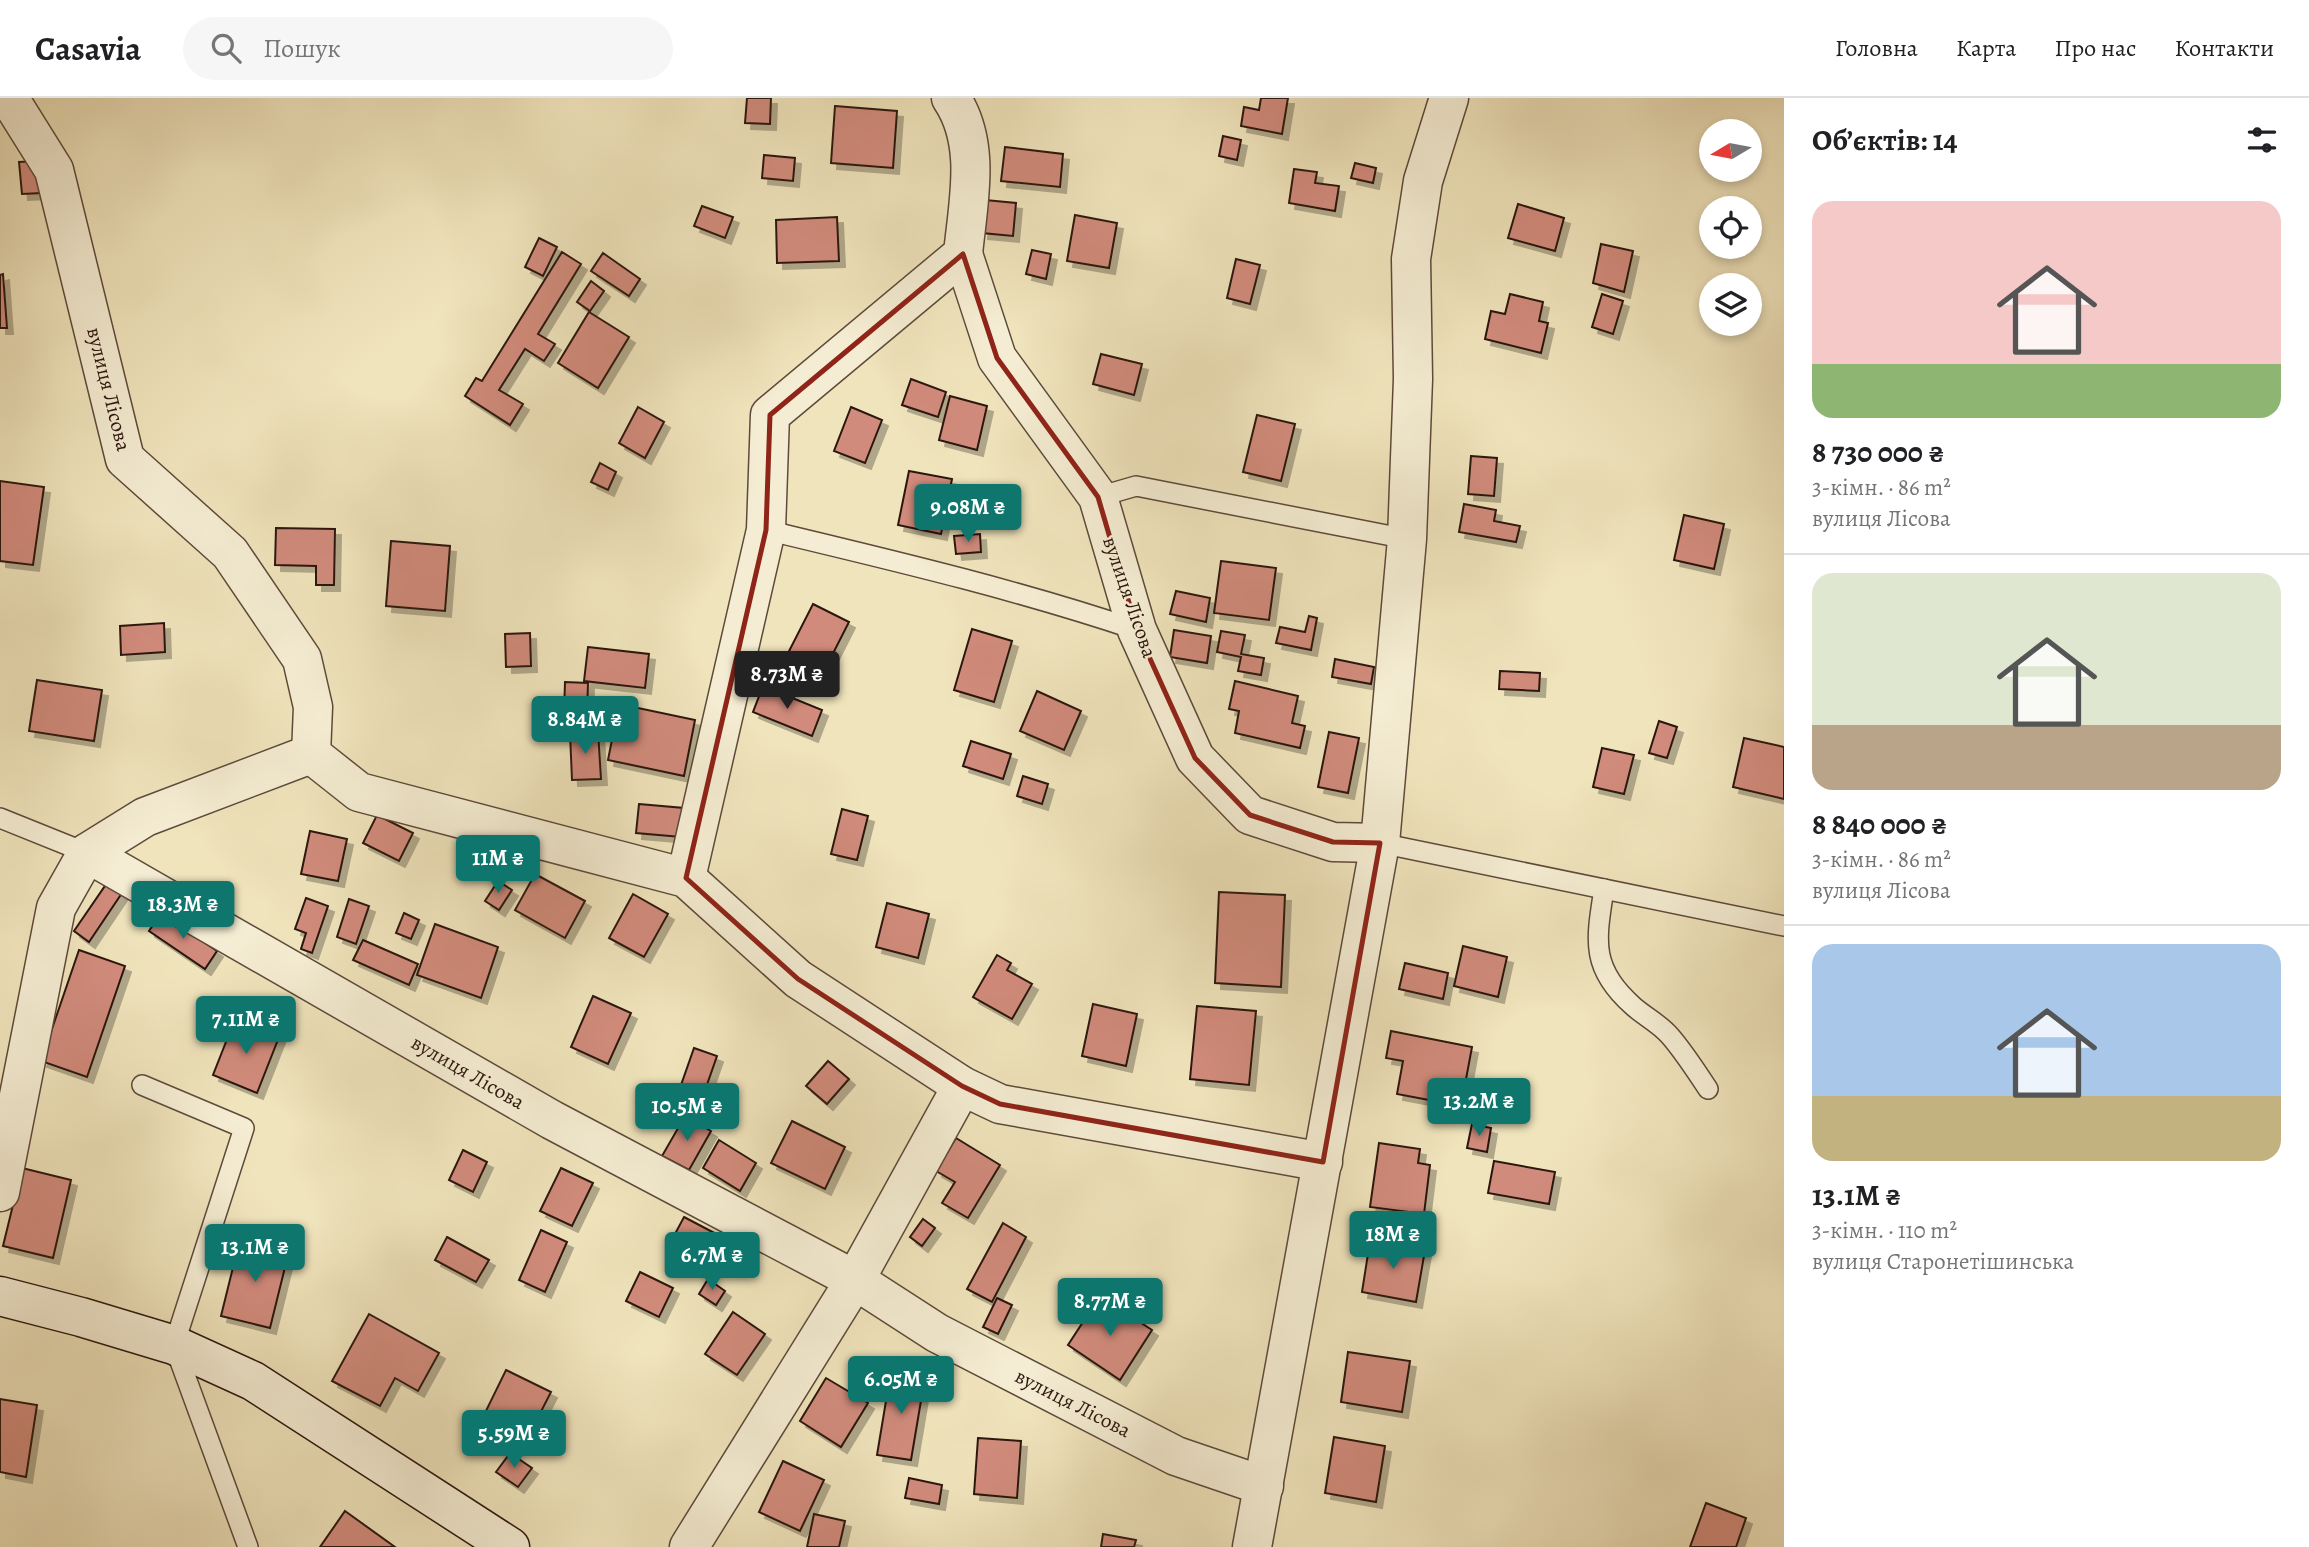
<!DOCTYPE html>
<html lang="uk">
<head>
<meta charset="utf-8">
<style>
  body { margin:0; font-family:Alegreya,serif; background:#f6f6f6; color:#202124; height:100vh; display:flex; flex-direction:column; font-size:26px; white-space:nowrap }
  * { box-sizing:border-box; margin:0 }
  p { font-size:23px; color:#757577 }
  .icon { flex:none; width:38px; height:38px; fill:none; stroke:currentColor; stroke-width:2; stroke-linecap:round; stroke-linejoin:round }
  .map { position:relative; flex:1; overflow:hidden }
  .drawer { display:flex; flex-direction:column; background:#fff; width:525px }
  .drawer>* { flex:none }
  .needle { width:46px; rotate:260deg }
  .buttons { position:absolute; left:1699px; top:21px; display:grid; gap:14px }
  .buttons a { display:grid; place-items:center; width:63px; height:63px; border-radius:50%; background:#fff; box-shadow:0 4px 10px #0003; font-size:35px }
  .price { position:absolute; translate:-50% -60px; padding:0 16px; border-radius:7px; background:#0f766e; color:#fff; font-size:23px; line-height:46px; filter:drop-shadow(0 2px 4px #0008) }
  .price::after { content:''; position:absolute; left:50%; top:42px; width:21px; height:16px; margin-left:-10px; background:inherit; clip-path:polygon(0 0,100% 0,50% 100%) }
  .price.on { background:#222; color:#fff }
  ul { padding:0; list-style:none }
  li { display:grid; align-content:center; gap:14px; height:371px; padding:0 28px }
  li+li { border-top:2px solid #e0e0e0 }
  li span { display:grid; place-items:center; height:217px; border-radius:21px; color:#555 }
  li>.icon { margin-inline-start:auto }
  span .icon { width:126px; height:126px; fill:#fffc; stroke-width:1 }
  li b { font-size:30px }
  h2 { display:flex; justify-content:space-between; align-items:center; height:84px; padding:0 28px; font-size:30px }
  header { display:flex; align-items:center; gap:42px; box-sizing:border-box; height:98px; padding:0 35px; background:#fff; border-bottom:2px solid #e0e0e0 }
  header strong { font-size:33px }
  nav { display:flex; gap:38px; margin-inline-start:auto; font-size:24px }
  .search { width:490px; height:63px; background:#f6f6f6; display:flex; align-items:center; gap:18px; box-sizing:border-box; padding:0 24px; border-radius:38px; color:#757577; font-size:26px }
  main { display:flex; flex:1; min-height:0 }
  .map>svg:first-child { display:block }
  .building { fill:#d18b7c; stroke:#2c170e; stroke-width:2; filter:url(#shadow) }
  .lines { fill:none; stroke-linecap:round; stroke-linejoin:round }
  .service-casing { stroke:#5d4a3a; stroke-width:22 }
  .minor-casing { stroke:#5d4a3a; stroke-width:41 }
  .secondary-casing { stroke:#2c170e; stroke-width:41 }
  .service { stroke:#f5edd3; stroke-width:19 }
  .minor { stroke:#f5edd3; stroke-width:38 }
  .secondary { stroke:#f5edd3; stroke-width:38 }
  .marked { fill:none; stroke:#8f2418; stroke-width:5; stroke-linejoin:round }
  .labels { text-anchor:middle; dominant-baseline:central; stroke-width:5; stroke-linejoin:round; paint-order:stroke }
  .street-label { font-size:21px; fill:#2c170e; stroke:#f5edd3 }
</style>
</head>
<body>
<header>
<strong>Casavia</strong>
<div class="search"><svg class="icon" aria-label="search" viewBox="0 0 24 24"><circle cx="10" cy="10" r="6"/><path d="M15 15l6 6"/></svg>Пошук</div>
<nav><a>Головна</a><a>Карта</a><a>Про нас</a><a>Контакти</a></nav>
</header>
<main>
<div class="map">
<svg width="1784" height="1449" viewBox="0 0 1784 1449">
  <defs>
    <filter id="shadow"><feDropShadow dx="6" dy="6" stdDeviation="0" flood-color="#0004"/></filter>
  </defs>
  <rect width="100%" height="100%" fill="#f0e4bc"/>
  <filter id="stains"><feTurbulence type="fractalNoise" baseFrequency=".00286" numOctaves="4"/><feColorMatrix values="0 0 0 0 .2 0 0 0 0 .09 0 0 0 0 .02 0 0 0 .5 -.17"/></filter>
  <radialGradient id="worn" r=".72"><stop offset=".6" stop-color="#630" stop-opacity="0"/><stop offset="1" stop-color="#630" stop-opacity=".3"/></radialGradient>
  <g class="building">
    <polygon points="747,0 771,0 770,26 745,25"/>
    <polygon points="1261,0 1288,0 1282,36 1241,28 1244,9 1259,12"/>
    <polygon points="835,8 897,13 893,70 831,65"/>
    <polygon points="1223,38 1241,42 1237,62 1219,58"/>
    <polygon points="1005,49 1063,56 1060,89 1001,83"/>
    <polygon points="764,57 795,60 793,83 762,80"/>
    <polygon points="40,63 42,95 22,96 19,64"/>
    <polygon points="1355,65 1376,70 1373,85 1351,80"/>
    <polygon points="1294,71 1317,74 1315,85 1339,88 1335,113 1289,105"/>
    <polygon points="985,102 1016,105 1013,138 982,135"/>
    <polygon points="1518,106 1564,120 1555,153 1508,140"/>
    <polygon points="702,108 733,119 725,140 694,128"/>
    <polygon points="1075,117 1117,125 1109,170 1067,163"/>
    <polygon points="837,119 839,163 777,165 776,122"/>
    <polygon points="539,140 557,149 543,178 525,169"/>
    <polygon points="1601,146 1633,153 1624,194 1593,185"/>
    <polygon points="1032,152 1051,156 1046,181 1026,176"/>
    <polygon points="562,154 581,166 538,236 555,246 544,263 525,251 499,292 523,306 510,327 465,298 476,280 482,283"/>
    <polygon points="603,155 640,181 629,198 591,173"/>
    <polygon points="1236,161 1260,167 1250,206 1227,200"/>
    <polygon points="3,176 7,230 0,230 0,177"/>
    <polygon points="591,183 604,193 590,213 577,204"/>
    <polygon points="1510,196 1543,204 1539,223 1548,225 1541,255 1485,241 1491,213 1505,216"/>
    <polygon points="1602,196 1623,203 1613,236 1592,229"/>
    <polygon points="589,214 629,239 598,290 558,265"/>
    <polygon points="1101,256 1142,266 1134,297 1093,286"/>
    <polygon points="911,281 946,294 938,319 902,307"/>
    <polygon points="950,298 987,308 977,352 939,342"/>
    <polygon points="638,309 664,324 645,360 619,345"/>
    <polygon points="851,309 882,322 865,365 834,353"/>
    <polygon points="1257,317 1295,326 1281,383 1243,374"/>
    <polygon points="1471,358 1497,360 1494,398 1468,396"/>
    <polygon points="600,365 616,374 608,392 591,384"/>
    <polygon points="909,373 952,381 941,436 898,427"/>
    <polygon points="0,383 44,389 33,467 0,463"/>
    <polygon points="1464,406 1496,412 1494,423 1520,428 1516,444 1459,434"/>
    <polygon points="1684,417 1724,426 1714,471 1674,462"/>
    <polygon points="276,430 335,431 334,487 316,487 316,468 275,467"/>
    <polygon points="980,436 981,454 956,456 954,438"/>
    <polygon points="391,443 450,448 445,513 386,508"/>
    <polygon points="1221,463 1276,470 1269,522 1214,515"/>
    <polygon points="1176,493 1210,500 1206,524 1170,516"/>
    <polygon points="813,506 849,524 821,579 785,561"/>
    <polygon points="1309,518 1317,520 1311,552 1276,545 1280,529 1305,534"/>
    <polygon points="164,525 165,554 121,557 120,528"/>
    <polygon points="972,531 1012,543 994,604 954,592"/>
    <polygon points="1174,532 1211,538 1207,565 1170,559"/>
    <polygon points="1221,533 1245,537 1241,556 1264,560 1261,577 1238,573 1241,559 1217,554"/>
    <polygon points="530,535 531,568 506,569 505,536"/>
    <polygon points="588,549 649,556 645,590 584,583"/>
    <polygon points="1335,561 1374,569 1371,586 1332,579"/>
    <polygon points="1500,573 1540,575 1539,593 1499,591"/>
    <polygon points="37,582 102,592 94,643 29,633"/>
    <polygon points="1235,583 1298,598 1292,625 1305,628 1300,650 1235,635 1239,613 1229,611"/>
    <polygon points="565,584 588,585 587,616 564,615"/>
    <polygon points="763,588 822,612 812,638 753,614"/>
    <polygon points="1037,593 1081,613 1064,652 1020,633"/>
    <polygon points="619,606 695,622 684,678 608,662"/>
    <polygon points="1659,623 1677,629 1667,660 1649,655"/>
    <polygon points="598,633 601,681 572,682 570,635"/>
    <polygon points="1329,634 1359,640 1348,695 1318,689"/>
    <polygon points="1744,640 1784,649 1784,701 1733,689"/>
    <polygon points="971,643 1011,656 1003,681 963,668"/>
    <polygon points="1602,650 1634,657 1624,696 1593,689"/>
    <polygon points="1023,678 1048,686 1042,706 1017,698"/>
    <polygon points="639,706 684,710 681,739 636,735"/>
    <polygon points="842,711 868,718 857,762 831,756"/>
    <polygon points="377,717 413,735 399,763 363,745"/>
    <polygon points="310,733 347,741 338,783 301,776"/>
    <polygon points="535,776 585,803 565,840 515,812"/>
    <polygon points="498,783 512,792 499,812 485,803"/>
    <polygon points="107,785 122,795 89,844 74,833"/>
    <polygon points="1219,794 1285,797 1281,889 1215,885"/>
    <polygon points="633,796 668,816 644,859 609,840"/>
    <polygon points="306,800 328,808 312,855 301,851 306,835 295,831"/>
    <polygon points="349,801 369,808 356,846 337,839"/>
    <polygon points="887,805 929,816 918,860 876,849"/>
    <polygon points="161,815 217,853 205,871 149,833"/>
    <polygon points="404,815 419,822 411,841 396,835"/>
    <polygon points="435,826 498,849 481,900 417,877"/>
    <polygon points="363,842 418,866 409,887 353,862"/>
    <polygon points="1463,848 1507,859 1498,899 1454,888"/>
    <polygon points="79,852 125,868 87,979 41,963"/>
    <polygon points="997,857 1011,865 1007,872 1032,886 1012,921 973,899"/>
    <polygon points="1405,865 1448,875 1443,901 1399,891"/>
    <polygon points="593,898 631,915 608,966 571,949"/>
    <polygon points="1093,906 1137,916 1126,968 1082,958"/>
    <polygon points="1197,908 1256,913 1249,987 1190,981"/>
    <polygon points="235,921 279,939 257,995 213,977"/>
    <polygon points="1391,933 1472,949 1461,1008 1397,996 1403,963 1386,960"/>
    <polygon points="694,950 717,958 703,998 680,990"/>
    <polygon points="828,963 849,981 827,1006 806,988"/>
    <polygon points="685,1018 711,1033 689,1072 662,1058"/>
    <polygon points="792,1023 845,1049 825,1091 771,1065"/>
    <polygon points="1472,1026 1491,1030 1487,1054 1467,1050"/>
    <polygon points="956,1040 1000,1067 968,1120 942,1105 955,1084 936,1073"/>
    <polygon points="719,1042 756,1065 740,1093 703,1070"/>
    <polygon points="1379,1045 1420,1051 1418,1065 1430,1067 1424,1116 1370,1109"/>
    <polygon points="463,1052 487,1064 473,1094 449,1082"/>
    <polygon points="1494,1063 1555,1074 1549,1106 1488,1095"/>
    <polygon points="22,1070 71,1082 53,1160 3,1148"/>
    <polygon points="561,1070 593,1085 572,1128 540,1113"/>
    <polygon points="684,1119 722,1139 706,1169 668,1149"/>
    <polygon points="923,1121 935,1130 922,1148 910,1139"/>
    <polygon points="1003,1125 1026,1139 992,1204 967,1191"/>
    <polygon points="541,1132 567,1144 545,1194 519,1182"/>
    <polygon points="447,1139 489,1162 476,1184 435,1162"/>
    <polygon points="240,1141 289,1153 270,1230 221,1218"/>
    <polygon points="1370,1143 1425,1152 1416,1204 1362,1194"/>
    <polygon points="640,1174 673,1190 659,1219 626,1203"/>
    <polygon points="708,1181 725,1193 716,1207 699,1196"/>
    <polygon points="1100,1198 1152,1232 1120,1282 1068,1247"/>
    <polygon points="997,1200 1012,1207 998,1236 983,1229"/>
    <polygon points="733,1214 765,1236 737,1277 705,1256"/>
    <polygon points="369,1216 439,1255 418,1293 395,1280 380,1308 332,1283"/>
    <polygon points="1348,1254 1410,1263 1402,1314 1341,1304"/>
    <polygon points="506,1272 551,1294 526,1343 482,1321"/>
    <polygon points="891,1273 925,1279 911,1362 877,1357"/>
    <polygon points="826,1280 868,1305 841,1349 800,1323"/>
    <polygon points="0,1301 37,1307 26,1379 0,1374"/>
    <polygon points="1334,1339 1385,1348 1376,1404 1325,1395"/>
    <polygon points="978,1340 1021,1343 1017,1400 974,1396"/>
    <polygon points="510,1355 532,1370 518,1389 496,1374"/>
    <polygon points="783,1363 824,1382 800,1433 759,1414"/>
    <polygon points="909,1380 942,1387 939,1406 905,1400"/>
    <polygon points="1706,1405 1746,1420 1736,1449 1690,1449"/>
    <polygon points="345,1413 395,1449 320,1449"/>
    <polygon points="814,1416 845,1423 839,1449 807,1449"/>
    <polygon points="1103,1436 1136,1442 1134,1449 1101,1449"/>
  </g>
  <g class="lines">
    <g class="service-casing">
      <g id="service">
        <polyline points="1098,399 1136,388 1407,441"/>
        <path d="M 766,432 C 891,462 1015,491 1137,532"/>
        <polyline points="0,720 87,755"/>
        <polyline points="1380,745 1784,828"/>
        <path d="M 1604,791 C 1596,842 1590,870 1633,908 C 1644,918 1660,926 1670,938 C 1684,954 1696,973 1708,991"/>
        <polyline points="142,987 244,1030 174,1247 248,1449"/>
      </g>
    </g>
    <g class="minor-casing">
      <g id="minor">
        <polyline points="9,0 54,72 125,361 230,455 302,561 313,609 311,656"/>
        <polyline points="963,156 997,260 1098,399 1137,532 1195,660 1250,717 1333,744 1380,745"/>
        <polyline points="87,755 552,1022 855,1182 937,1235 1176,1358 1264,1388"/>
        <path d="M 686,780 L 766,432 L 770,317 L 963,156 C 968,104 982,46 951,0"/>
        <polyline points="0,1094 56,810 87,755 145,719 311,656 359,694 686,780 798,881 962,988 1000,1006 1323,1064"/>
        <polyline points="689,1449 855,1182 962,988"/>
        <polyline points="1252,1449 1380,745 1407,441 1413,281 1411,161 1423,83 1449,0"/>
      </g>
    </g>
    <g class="secondary-casing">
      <polyline id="secondary" points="0,1198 81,1219 174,1247 253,1283 510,1449"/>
    </g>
    <use href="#service" class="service"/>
    <use href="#minor" class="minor"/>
    <use href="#secondary" class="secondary"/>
  </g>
  <path class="marked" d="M 963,156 L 997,260 L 1098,399 L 1137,532 L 1195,660 L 1250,717 L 1333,744 L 1380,745 L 1323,1064 L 1000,1006 L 962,988 L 798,881 L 686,780 L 766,432 L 770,317 Z"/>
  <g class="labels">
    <g class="street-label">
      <text transform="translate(109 291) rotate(76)">вулиця Лісова</text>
      <text transform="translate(1130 499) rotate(71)">вулиця Лісова</text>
      <text transform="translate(468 974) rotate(30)">вулиця Лісова</text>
      <text transform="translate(1073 1305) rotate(27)">вулиця Лісова</text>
    </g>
  </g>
  <rect width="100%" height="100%" filter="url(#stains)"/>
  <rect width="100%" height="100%" fill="url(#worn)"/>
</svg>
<div class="buttons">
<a><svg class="needle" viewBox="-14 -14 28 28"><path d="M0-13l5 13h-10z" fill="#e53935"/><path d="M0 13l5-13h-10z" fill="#757577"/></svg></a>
<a><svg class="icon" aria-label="locate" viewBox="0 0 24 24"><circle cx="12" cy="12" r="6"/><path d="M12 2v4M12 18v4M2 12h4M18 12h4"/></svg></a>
<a><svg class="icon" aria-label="layers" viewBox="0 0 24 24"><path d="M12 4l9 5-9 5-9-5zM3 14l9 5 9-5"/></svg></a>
</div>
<b class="price" style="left:968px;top:446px">9.08M ₴</b>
<b class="price on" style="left:787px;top:613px">8.73M ₴</b>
<b class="price" style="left:585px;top:658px">8.84M ₴</b>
<b class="price" style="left:498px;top:797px">11M ₴</b>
<b class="price" style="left:183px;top:843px">18.3M ₴</b>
<b class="price" style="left:246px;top:958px">7.11M ₴</b>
<b class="price" style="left:1479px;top:1040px">13.2M ₴</b>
<b class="price" style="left:687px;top:1045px">10.5M ₴</b>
<b class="price" style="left:1393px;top:1173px">18M ₴</b>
<b class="price" style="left:255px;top:1186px">13.1M ₴</b>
<b class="price" style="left:712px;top:1194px">6.7M ₴</b>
<b class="price" style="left:1110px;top:1240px">8.77M ₴</b>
<b class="price" style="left:901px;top:1318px">6.05M ₴</b>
<b class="price" style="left:514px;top:1372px">5.59M ₴</b>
</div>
<section class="drawer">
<h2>Об’єктів: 14<svg class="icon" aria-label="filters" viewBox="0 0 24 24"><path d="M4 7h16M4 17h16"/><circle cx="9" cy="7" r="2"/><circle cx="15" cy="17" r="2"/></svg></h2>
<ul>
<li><span style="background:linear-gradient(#f6c9c9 75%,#8fb573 0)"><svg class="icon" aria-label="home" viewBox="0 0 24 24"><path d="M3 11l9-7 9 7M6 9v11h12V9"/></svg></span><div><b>8 730 000 ₴</b><p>3-кімн. · 86 m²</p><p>вулиця Лісова</p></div></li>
<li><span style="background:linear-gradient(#dfe7d0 70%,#b9a48a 0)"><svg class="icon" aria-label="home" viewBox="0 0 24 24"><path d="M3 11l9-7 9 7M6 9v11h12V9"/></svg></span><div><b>8 840 000 ₴</b><p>3-кімн. · 86 m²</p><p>вулиця Лісова</p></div></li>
<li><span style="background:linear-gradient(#a9c7e8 70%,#c2b280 0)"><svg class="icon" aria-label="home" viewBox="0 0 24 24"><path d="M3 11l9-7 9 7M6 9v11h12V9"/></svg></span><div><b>13.1M ₴</b><p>3-кімн. · 110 m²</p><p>вулиця Старонетішинська</p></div></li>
</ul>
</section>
</main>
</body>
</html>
